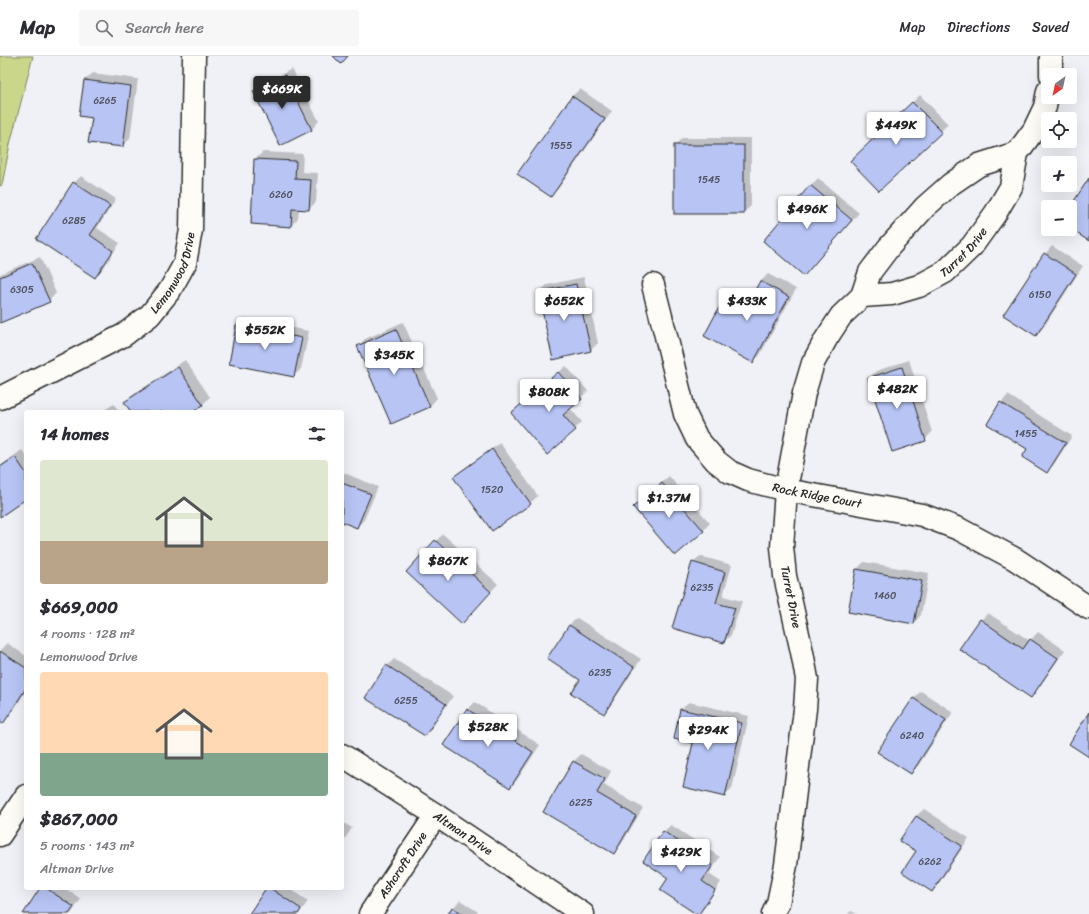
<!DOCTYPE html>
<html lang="en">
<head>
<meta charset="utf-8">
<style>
  body { margin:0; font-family:Sriracha,sans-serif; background:#f7f7f7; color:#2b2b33; height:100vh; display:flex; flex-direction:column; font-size:15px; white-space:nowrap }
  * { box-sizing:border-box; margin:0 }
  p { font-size:13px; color:#7c7c81 }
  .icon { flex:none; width:22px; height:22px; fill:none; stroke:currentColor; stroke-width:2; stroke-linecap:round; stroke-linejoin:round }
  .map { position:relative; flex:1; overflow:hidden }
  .side { position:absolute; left:24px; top:354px; width:320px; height:480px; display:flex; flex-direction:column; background:#fff; border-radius:4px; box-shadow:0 4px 16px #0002 }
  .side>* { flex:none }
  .needle { width:26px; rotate:213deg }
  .fabs { position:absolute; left:1041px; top:12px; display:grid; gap:8px }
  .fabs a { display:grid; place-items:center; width:36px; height:36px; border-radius:4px; background:#fff; box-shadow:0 4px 16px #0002; font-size:20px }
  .price { position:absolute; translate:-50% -34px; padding:0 9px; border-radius:4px; background:#fff; color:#222; font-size:13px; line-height:26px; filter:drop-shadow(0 1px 2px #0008) }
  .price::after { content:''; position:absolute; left:50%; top:24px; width:12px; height:9px; margin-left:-6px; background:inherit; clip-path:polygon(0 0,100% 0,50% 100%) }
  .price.on { background:#2b2b2b; color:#fff }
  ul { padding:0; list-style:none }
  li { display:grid; align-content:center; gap:8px; height:212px; padding:0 16px }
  li span { display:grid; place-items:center; height:124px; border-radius:4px; color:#555 }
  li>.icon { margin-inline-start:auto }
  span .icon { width:72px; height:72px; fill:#fffc; stroke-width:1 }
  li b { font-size:17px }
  h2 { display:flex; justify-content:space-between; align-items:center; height:48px; padding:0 16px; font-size:17px }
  header { display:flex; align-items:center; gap:24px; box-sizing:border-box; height:56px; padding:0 20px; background:#fff; border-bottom:1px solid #e1e1e2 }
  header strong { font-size:19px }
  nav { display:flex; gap:22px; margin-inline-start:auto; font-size:14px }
  .search { width:280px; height:36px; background:#f7f7f7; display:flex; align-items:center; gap:10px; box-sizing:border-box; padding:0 14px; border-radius:4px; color:#7c7c81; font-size:15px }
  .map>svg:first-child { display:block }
  .green { fill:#cad78b; stroke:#7a815b }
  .shadow { fill:#0003 }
  .building { fill:#b7c4f4; stroke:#2b2b2b }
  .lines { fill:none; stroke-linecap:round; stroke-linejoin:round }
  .minor-casing { stroke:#2b2b2b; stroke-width:25 }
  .minor { stroke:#fdfcf7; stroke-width:22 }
  .labels { text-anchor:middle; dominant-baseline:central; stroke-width:3; stroke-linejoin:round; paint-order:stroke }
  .number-label { font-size:10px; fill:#4e515d }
  .street-label { font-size:12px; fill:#2b2b2b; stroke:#fdfcf7 }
</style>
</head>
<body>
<header>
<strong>Map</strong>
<div class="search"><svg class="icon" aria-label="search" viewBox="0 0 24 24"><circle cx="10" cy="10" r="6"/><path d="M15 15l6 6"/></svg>Search here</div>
<nav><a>Map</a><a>Directions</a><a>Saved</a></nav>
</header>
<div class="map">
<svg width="1089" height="858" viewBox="0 0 1089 858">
  <rect width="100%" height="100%" fill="#eff1f6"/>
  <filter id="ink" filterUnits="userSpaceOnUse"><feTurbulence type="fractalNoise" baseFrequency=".025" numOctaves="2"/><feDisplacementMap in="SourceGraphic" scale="8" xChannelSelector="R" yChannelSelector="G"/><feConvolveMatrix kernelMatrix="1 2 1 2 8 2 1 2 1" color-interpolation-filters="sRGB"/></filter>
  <g filter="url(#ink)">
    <polygon class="green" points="0,0 33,0 10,88 2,129 0,130"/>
    <g class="shadow">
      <polygon points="292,13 319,65 312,73 280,88 254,35 262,28"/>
      <polygon points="93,17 138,23 130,83 122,90 93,61 85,24"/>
      <polygon points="580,33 612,55 558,133 550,140 572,40"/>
      <polygon points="920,39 948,68 941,75 859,98"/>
      <polygon points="682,82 751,82 751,150 743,157 675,89"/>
      <polygon points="263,96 303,98 302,116 318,117 316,146 309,153 299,153 298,162 291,170 255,103"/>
      <polygon points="81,120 116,143 97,172 120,187 102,214 95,221 74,127"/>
      <polygon points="818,122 859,157 804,219 764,185"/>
      <polygon points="1052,190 1083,210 1043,272 1036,279 1045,198"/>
      <polygon points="40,201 56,237 49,245 0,266 0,218"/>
      <polygon points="768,218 796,233 760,299 753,306 705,280 724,244 731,237 749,247 761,225"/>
      <polygon points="584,221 598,287 590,295 539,236 547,229"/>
      <polygon points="244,262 309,275 301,313 294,320 237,270"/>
      <polygon points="403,266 437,342 430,350 392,366 358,290 365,283"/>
      <polygon points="185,304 210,341 203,348 191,356 132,356 125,346 133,339"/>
      <polygon points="909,304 932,376 925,384 869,322 876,315"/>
      <polygon points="566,310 588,335 570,352 582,366 575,373 519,350"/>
      <polygon points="1008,339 1072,380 1054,408 1047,416 1028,393 988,367 1001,347"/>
      <polygon points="114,348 119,356 101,356"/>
      <polygon points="500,387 538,440 530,447 492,474 454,421 462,414"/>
      <polygon points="22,394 26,399 26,442 0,460 0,410"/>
      <polygon points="342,416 378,431 364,464 357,471 342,465"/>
      <polygon points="669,420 710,467 703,475 634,451"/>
      <polygon points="443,478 498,528 469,559 436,485"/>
      <polygon points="700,500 732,509 723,540 742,545 731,579 724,586 692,507"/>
      <polygon points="864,506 929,517 921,559 914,567 849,555 857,513"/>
      <polygon points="988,557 1030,585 1038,576 1065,594 1038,633 1031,641 981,564"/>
      <polygon points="577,562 641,603 611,649 604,656 581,623 548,602 569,569"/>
      <polygon points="7,587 26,600 26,635 10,660 3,667 0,665 0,594"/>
      <polygon points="394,603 453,640 432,672 425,679 387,610"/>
      <polygon points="921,635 953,656 918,710 911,717 913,643"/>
      <polygon points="475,646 540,689 517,724 510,731 467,654"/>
      <polygon points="689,646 749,660 732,733 725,740 694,686 675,682 681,653"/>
      <polygon points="581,698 611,715 604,729 643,752 621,789 613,797 544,756 574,705"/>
      <polygon points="924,753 969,782 939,827 932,835 917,795 901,784 916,760"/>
      <polygon points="342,766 352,772 342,787"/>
      <polygon points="671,769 720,801 709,818 721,826 705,851 698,858 669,822 663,776"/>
      <polygon points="42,832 64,832 81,843 71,858 24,858"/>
      <polygon points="267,832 288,832 308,845 299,858 250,858"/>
      <polygon points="460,844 481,858 449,858 453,852"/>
      <polygon points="851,855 857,858 848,858"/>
    </g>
    <g class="building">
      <polygon points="333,0 348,0 341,8"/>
      <polygon points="285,19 312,74 280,90 253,35"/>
      <polygon points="84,24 131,30 123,91 88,87 92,62 79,60"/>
      <polygon points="572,40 605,63 551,141 517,118"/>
      <polygon points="912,46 942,76 879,135 850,105"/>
      <rect x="674" y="89" width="70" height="69"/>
      <polygon points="254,103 296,105 295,123 311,124 309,154 292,153 291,171 251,168"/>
      <polygon points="1089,122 1089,185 1070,173 1070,151"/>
      <polygon points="73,126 110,150 90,179 113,195 95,222 36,183"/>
      <polygon points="810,129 852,164 804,220 763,185"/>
      <polygon points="1044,197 1076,218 1036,280 1003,259"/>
      <polygon points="32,207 50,246 0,267 0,221"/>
      <polygon points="760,225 789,241 753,307 704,280 723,244 743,255"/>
      <polygon points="576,228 591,295 553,304 538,236"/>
      <polygon points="236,269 302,282 294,321 229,308"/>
      <polygon points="396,273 430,351 391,368 357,290"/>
      <polygon points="178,311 203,349 193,356 131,356 124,346"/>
      <polygon points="902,311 926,385 892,396 868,322"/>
      <polygon points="558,316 582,343 563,359 576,374 547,399 511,357"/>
      <polygon points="1000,346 1066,387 1047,417 1022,401 1027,393 987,368"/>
      <polygon points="492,393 531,448 492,475 453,421"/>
      <polygon points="15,401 26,417 26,443 0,461 0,411"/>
      <polygon points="342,427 371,438 357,472 342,466"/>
      <polygon points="662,427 704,475 675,500 633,451"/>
      <polygon points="435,484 491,536 462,568 406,516"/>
      <polygon points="692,506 725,516 716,547 735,552 724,587 672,572"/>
      <polygon points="856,513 922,525 914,568 848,556"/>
      <polygon points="980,563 1023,593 1030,583 1058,602 1031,642 959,593"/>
      <polygon points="569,569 634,611 604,658 571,637 580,624 547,602"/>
      <polygon points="0,595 26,612 26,632 3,668 0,666"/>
      <polygon points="386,609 446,648 425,680 365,642"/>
      <polygon points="913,642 946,664 911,718 877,696"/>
      <polygon points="467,653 533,696 510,732 443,689"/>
      <polygon points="680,653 742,667 725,741 683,731 693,687 674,683"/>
      <polygon points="1089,656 1089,701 1069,688"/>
      <polygon points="573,705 605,723 597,737 636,760 614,798 543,756"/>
      <polygon points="916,760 962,790 932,836 902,816 916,795 899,785"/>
      <polygon points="663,775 713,809 702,825 715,834 699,858 696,858 660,834 668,822 643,805"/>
      <polygon points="40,832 46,832 74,851 69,858 23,858"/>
      <polygon points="266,832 270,832 301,853 298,858 249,858"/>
      <polygon points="452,851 463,858 448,858"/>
    </g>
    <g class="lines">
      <g class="minor-casing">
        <g id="minor">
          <polyline points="1051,0 1051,19"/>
          <path id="s1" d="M 653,229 L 665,276 L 685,358 L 697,383 L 716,405 L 730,416 L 748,424 L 786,434 L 922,459 L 959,473 L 1015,503 L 1089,552"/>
          <path id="s2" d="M 862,240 L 892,238 L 919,230 L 945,216 L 972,190 L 995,158 L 1011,131 L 1017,97 L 1034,74 L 1045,51 L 1048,35"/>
          <path id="s3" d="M 0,342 L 124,279 L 150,259 L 170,234 L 185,207 L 191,174 L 194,0"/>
          <path id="s4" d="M 342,699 L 436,759 L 583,858"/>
          <polyline points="0,779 26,740"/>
          <path id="s5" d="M 370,858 L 436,759"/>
          <polyline points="773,858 778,847 786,809 805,653 807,623 802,596 785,520 782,491 786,434 804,337 813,307 826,283 841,260 862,240 870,216 889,191 925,151 951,128 979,109 1017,97"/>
        </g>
      </g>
      <use href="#minor" class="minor"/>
    </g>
  </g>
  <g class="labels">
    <g class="number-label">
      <text x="105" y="45">6265</text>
      <text x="561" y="90">1555</text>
      <text x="709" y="124">1545</text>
      <text x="281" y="139">6260</text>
      <text x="74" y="165">6285</text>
      <text x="22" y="234">6305</text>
      <text x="1040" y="239">6150</text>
      <text x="1026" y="378">1455</text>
      <text x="492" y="434">1520</text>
      <text x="702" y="532">6235</text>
      <text x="885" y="540">1460</text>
      <text x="600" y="617">6235</text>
      <text x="406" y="645">6255</text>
      <text x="912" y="680">6240</text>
      <text x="581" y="747">6225</text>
      <text x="930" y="806">6262</text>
    </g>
    <g class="street-label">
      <text stroke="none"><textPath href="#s2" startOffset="115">Turret Drive</textPath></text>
      <text stroke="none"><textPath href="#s3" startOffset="221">Lemonwood Drive</textPath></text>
      <text stroke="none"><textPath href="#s1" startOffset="298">Rock Ridge Court</textPath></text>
      <text transform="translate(791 541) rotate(79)">Turret Drive</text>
      <text stroke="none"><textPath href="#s4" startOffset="144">Altman Drive</textPath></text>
      <text stroke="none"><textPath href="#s5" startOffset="59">Ashcroft Drive</textPath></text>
    </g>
  </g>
</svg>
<div class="fabs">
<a><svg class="needle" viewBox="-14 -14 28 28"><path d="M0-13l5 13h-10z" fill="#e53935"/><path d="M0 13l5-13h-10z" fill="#7c7c81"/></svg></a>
<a><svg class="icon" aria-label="locate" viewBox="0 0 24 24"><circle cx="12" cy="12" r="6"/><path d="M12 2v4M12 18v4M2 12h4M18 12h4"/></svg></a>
<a>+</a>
<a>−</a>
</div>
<b class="price on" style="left:282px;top:54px">$669K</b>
<b class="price" style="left:896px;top:90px">$449K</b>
<b class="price" style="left:807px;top:174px">$496K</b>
<b class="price" style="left:564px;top:266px">$652K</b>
<b class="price" style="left:747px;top:266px">$433K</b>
<b class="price" style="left:265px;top:295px">$552K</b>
<b class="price" style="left:394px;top:320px">$345K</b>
<b class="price" style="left:897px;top:354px">$482K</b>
<b class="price" style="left:549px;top:357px">$808K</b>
<b class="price" style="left:669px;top:463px">$1.37M</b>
<b class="price" style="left:448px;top:526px">$867K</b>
<b class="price" style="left:488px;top:692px">$528K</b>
<b class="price" style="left:708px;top:695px">$294K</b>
<b class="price" style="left:681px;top:817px">$429K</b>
<section class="side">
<h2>14 homes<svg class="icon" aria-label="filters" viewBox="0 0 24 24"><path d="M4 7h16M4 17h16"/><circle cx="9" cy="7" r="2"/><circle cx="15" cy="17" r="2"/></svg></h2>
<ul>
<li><span style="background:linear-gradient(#dfe7d0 65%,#b9a48a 0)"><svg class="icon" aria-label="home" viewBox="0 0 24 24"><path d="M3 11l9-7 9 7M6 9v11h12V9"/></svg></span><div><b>$669,000</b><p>4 rooms · 128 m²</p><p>Lemonwood Drive</p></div></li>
<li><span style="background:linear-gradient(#ffd9b3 65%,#7fa58c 0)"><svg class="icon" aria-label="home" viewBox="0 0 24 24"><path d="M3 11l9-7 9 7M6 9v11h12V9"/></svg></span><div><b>$867,000</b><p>5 rooms · 143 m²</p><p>Altman Drive</p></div></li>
</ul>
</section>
</div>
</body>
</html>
